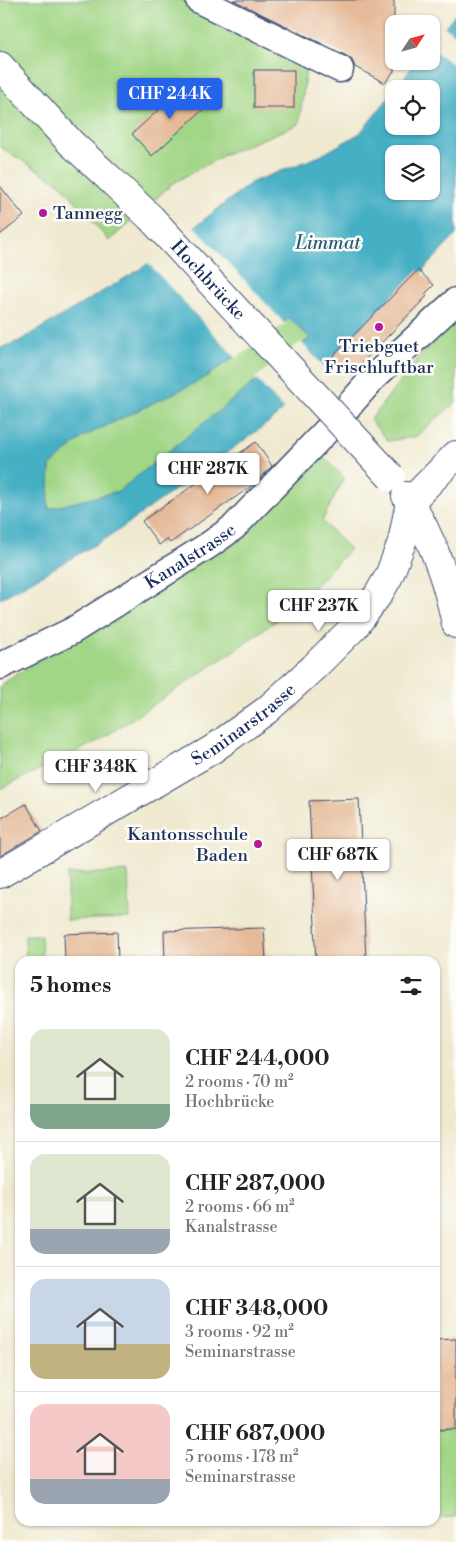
<!DOCTYPE html>
<html lang="en">
<head>
<meta charset="utf-8">
<style>
  body { margin:0; font-family:"Libre Bodoni",serif; background:#f2f2f2; color:#222; height:100vh; display:flex; flex-direction:column; font-size:19px; white-space:nowrap }
  * { box-sizing:border-box; margin:0 }
  p { font-size:16px; color:#767676 }
  .icon { flex:none; width:28px; height:28px; fill:none; stroke:currentColor; stroke-width:2; stroke-linecap:round; stroke-linejoin:round }
  .map { position:relative; flex:1; overflow:hidden }
  .panel { position:absolute; left:15px; top:956px; width:425px; height:570px; display:flex; flex-direction:column; background:#fff; border-radius:15px; box-shadow:0 1px 4px #0004 }
  .panel>* { flex:none }
  .needle { width:32px; rotate:54deg }
  .controls { position:absolute; left:385px; top:15px; display:grid; gap:10px }
  .controls a { display:grid; place-items:center; width:55px; height:55px; border-radius:10px; background:#fff; box-shadow:0 1px 4px #0004; font-size:25px }
  .price { position:absolute; translate:-50% -42px; padding:0 11px; border-radius:5px; background:#fff; color:#222; font-size:16px; line-height:32px; filter:drop-shadow(0 1px 2px #0008) }
  .price::after { content:''; position:absolute; left:50%; top:30px; width:15px; height:11px; margin-left:-8px; background:inherit; clip-path:polygon(0 0,100% 0,50% 100%) }
  .price.on { background:#2563eb; color:#fff }
  ul { padding:0; list-style:none }
  li { display:flex; align-items:center; gap:15px; height:125px; padding:0 15px }
  li+li { border-top:1px solid #e0e0e0 }
  li span { display:grid; place-items:center; flex:none; width:140px; height:100px; border-radius:15px; color:#555 }
  li>.icon { margin-inline-start:auto }
  span .icon { width:60px; height:60px; fill:#fffc; stroke-width:1 }
  li b { font-size:21px }
  h2 { display:flex; justify-content:space-between; align-items:center; height:60px; padding:0 15px; font-size:21px }
  .map>svg:first-child { display:block }
  .green { fill:#a1d686; stroke:#5e8272 }
  .water { fill:#45afc4; stroke:#306f91; fill-rule:evenodd }
  .pier { fill:#efe9cf }
  .building { fill:#e5ba98 }
  .lines { fill:none; stroke-linecap:round; stroke-linejoin:round }
  .minor-casing { stroke:#3b4b6f; stroke-width:29 }
  .major-casing { stroke:#3b4b6f; stroke-width:30 }
  .minor { stroke:#fff; stroke-width:26 }
  .major { stroke:#fff; stroke-width:28 }
  .major-bridge-casing { stroke:#3b4b6f; stroke-width:30; stroke-linecap:butt }
  .major-bridge { stroke:#fff; stroke-width:28 }
  .poi-dot { fill:#b5179e; stroke:#fdfcf7; stroke-width:2 }
  .labels { text-anchor:middle; dominant-baseline:central; stroke-width:5; stroke-linejoin:round; paint-order:stroke }
  .poi-label { font-size:18px; fill:#1b2f5e; stroke:#fdfcf7; text-anchor:start }
  .street-label { font-size:18px; fill:#1b2f5e; stroke:#fdfcf7 }
  .water-label { font-size:19px; font-style:italic; fill:#2a5c82; stroke:#fdfcf7 }
</style>
</head>
<body>
<div class="map">
<svg width="456" height="1542" viewBox="0 0 456 1542">
  <rect width="100%" height="100%" fill="#fdfcf7"/>
  <filter id="ink" filterUnits="userSpaceOnUse"><feTurbulence type="fractalNoise" baseFrequency=".02" numOctaves="2"/><feDisplacementMap in="SourceGraphic" scale="10" xChannelSelector="R" yChannelSelector="G"/><feConvolveMatrix kernelMatrix="1 2 1 2 8 2 1 2 1" color-interpolation-filters="sRGB"/></filter>
  <filter id="wash" filterUnits="userSpaceOnUse"><feTurbulence type="fractalNoise" baseFrequency=".0096" numOctaves="4" result="noise"/><feDisplacementMap in="SourceGraphic" scale="20" xChannelSelector="R" yChannelSelector="G"/><feGaussianBlur stdDeviation="1.12" result="paint"/><feColorMatrix in="noise" values="0 0 0 0 0 0 0 0 0 0 0 0 0 0 0 0 0 1.4 0 .05"/><feComposite in="paint" operator="in"/></filter>
  <g filter="url(#wash)">
    <rect width="100%" height="100%" fill="#efe9cf"/>
    <g class="green">
      <polygon points="0,0 198,0 307,63 299,124 226,154 173,183 109,241 62,185 0,147"/>
      <polygon points="456,314 456,402 415,437 388,441 370,420 450,318"/>
      <polygon points="290,318 311,337 119,491 48,509 50,466 83,437 203,379"/>
      <polygon points="307,440 344,478 322,521 350,549 294,608 216,663 100,740 0,789 0,686 106,613 220,526"/>
      <polygon points="128,872 130,918 67,920 67,874"/>
      <polygon points="25,935 41,935 42,961 26,961"/>
      <polygon points="456,1430 456,1517 435,1518 435,1431"/>
    </g>
    <path class="water" d="M 456,13 L 456,235 L 385,311 L 272,420 L 112,535 L 0,599 L 0,348 L 19,341 L 142,268 L 252,182 L 320,156 L 360,133 L 394,91 L 394,126 L 431,126 L 431,89 L 395,89 L 417,61 L 431,61 L 431,44 ZM 394,154 L 431,154 L 431,191 L 394,191 ZM 289,318 L 310,338 L 119,491 L 48,509 L 50,466 L 83,437 L 203,379 Z"/>
    <g class="pier">
      <polygon points="443,26 456,35 456,66 431,49 431,40"/>
      <polygon points="193,225 285,324 236,358 146,261"/>
      <polygon points="301,342 327,370 286,411 255,378"/>
    </g>
    <g id="blocks">
      <g class="building">
        <polygon points="233,0 394,0 394,71 385,83 355,67 352,60 347,56"/>
        <rect x="254" y="70" width="40" height="38"/>
        <polygon points="188,83 208,105 152,156 132,134"/>
        <polygon points="0,186 24,216 0,235"/>
        <polygon points="418,270 434,285 425,294 427,296 350,375 332,357"/>
        <polygon points="256,442 272,466 250,487 170,543 167,539 159,545 142,521"/>
        <polygon points="359,799 366,961 316,961 314,925 315,925 309,801"/>
        <polygon points="26,804 42,831 0,856 0,819"/>
        <polygon points="264,928 266,961 165,961 164,931"/>
        <polygon points="117,932 118,961 65,961 64,934"/>
        <polygon points="456,1339 456,1429 435,1430 435,1340"/>
      </g>
    </g>
  </g>
  <g filter="url(#ink)">
    <use href="#blocks" fill-opacity="0" stroke="#3b4b6f" stroke-width="1"/>
    <g class="lines">
      <g class="minor-casing">
        <g id="minor">
          <polyline points="199,0 340,69"/>
          <path id="s1" d="M 0,666 L 72,631 L 209,545 L 234,527 L 331,426 L 374,377 L 456,301"/>
        </g>
      </g>
      <g class="major-casing">
        <g id="major">
          <polyline points="0,66 71,143 110,179"/>
          <path d="M 406,496 C 431,535 447,579 456,624"/>
          <polyline points="410,502 456,455"/>
          <path id="s2" d="M 0,874 L 213,749 L 267,710 L 314,667 L 355,626 L 378,595 L 389,576 L 402,542 L 410,502"/>
        </g>
      </g>
      <use href="#minor" class="minor"/>
      <use href="#major" class="major"/>
      <g class="major-bridge-casing">
        <g id="major-bridge">
          <path id="s3" d="M 110,179 L 151,218 L 391,477"/>
        </g>
      </g>
      <use href="#major-bridge" class="major-bridge"/>
    </g>
  </g>
  <g class="poi-dot">
    <circle cx="43" cy="213" r="5"/>
    <circle cx="379" cy="327" r="5"/>
    <circle cx="258" cy="844" r="5"/>
  </g>
  <g class="labels">
    <g class="poi-label">
      <text x="53" y="213">Tannegg</text>
      <text x="379" y="346" text-anchor="middle">Triebguet<tspan x="379" dy="21">Frischluftbar</tspan></text>
      <text x="248" y="834" text-anchor="end">Kantonsschule<tspan x="248" dy="21">Baden</tspan></text>
    </g>
    <g class="street-label">
      <text stroke="none"><textPath href="#s3" startOffset="141">Hochbrücke</textPath></text>
      <text stroke="none"><textPath href="#s1" startOffset="220">Kanalstrasse</textPath></text>
      <text stroke="none"><textPath href="#s2" startOffset="286">Seminarstrasse</textPath></text>
    </g>
    <g class="water-label">
      <text x="328" y="243">Limmat</text>
    </g>
  </g>
</svg>
<div class="controls">
<a><svg class="needle" viewBox="-14 -14 28 28"><path d="M0-13l5 13h-10z" fill="#e53935"/><path d="M0 13l5-13h-10z" fill="#767676"/></svg></a>
<a><svg class="icon" aria-label="locate" viewBox="0 0 24 24"><circle cx="12" cy="12" r="6"/><path d="M12 2v4M12 18v4M2 12h4M18 12h4"/></svg></a>
<a><svg class="icon" aria-label="layers" viewBox="0 0 24 24"><path d="M12 4l9 5-9 5-9-5zM3 14l9 5 9-5"/></svg></a>
</div>
<b class="price on" style="left:170px;top:120px">CHF 244K</b>
<b class="price" style="left:208px;top:495px">CHF 287K</b>
<b class="price" style="left:319px;top:632px">CHF 237K</b>
<b class="price" style="left:96px;top:793px">CHF 348K</b>
<b class="price" style="left:338px;top:881px">CHF 687K</b>
<section class="panel">
<h2>5 homes<svg class="icon" aria-label="filters" viewBox="0 0 24 24"><path d="M4 7h16M4 17h16"/><circle cx="9" cy="7" r="2"/><circle cx="15" cy="17" r="2"/></svg></h2>
<ul>
<li><span style="background:linear-gradient(#dfe7d0 75%,#7fa58c 0)"><svg class="icon" aria-label="home" viewBox="0 0 24 24"><path d="M3 11l9-7 9 7M6 9v11h12V9"/></svg></span><div><b>CHF 244,000</b><p>2 rooms · 70 m²</p><p>Hochbrücke</p></div></li>
<li><span style="background:linear-gradient(#dfe7d0 75%,#9aa5b1 0)"><svg class="icon" aria-label="home" viewBox="0 0 24 24"><path d="M3 11l9-7 9 7M6 9v11h12V9"/></svg></span><div><b>CHF 287,000</b><p>2 rooms · 66 m²</p><p>Kanalstrasse</p></div></li>
<li><span style="background:linear-gradient(#c9d6e8 65%,#c2b280 0)"><svg class="icon" aria-label="home" viewBox="0 0 24 24"><path d="M3 11l9-7 9 7M6 9v11h12V9"/></svg></span><div><b>CHF 348,000</b><p>3 rooms · 92 m²</p><p>Seminarstrasse</p></div></li>
<li><span style="background:linear-gradient(#f6c9c9 75%,#9aa5b1 0)"><svg class="icon" aria-label="home" viewBox="0 0 24 24"><path d="M3 11l9-7 9 7M6 9v11h12V9"/></svg></span><div><b>CHF 687,000</b><p>5 rooms · 178 m²</p><p>Seminarstrasse</p></div></li>
</ul>
</section>
</div>
</body>
</html>
